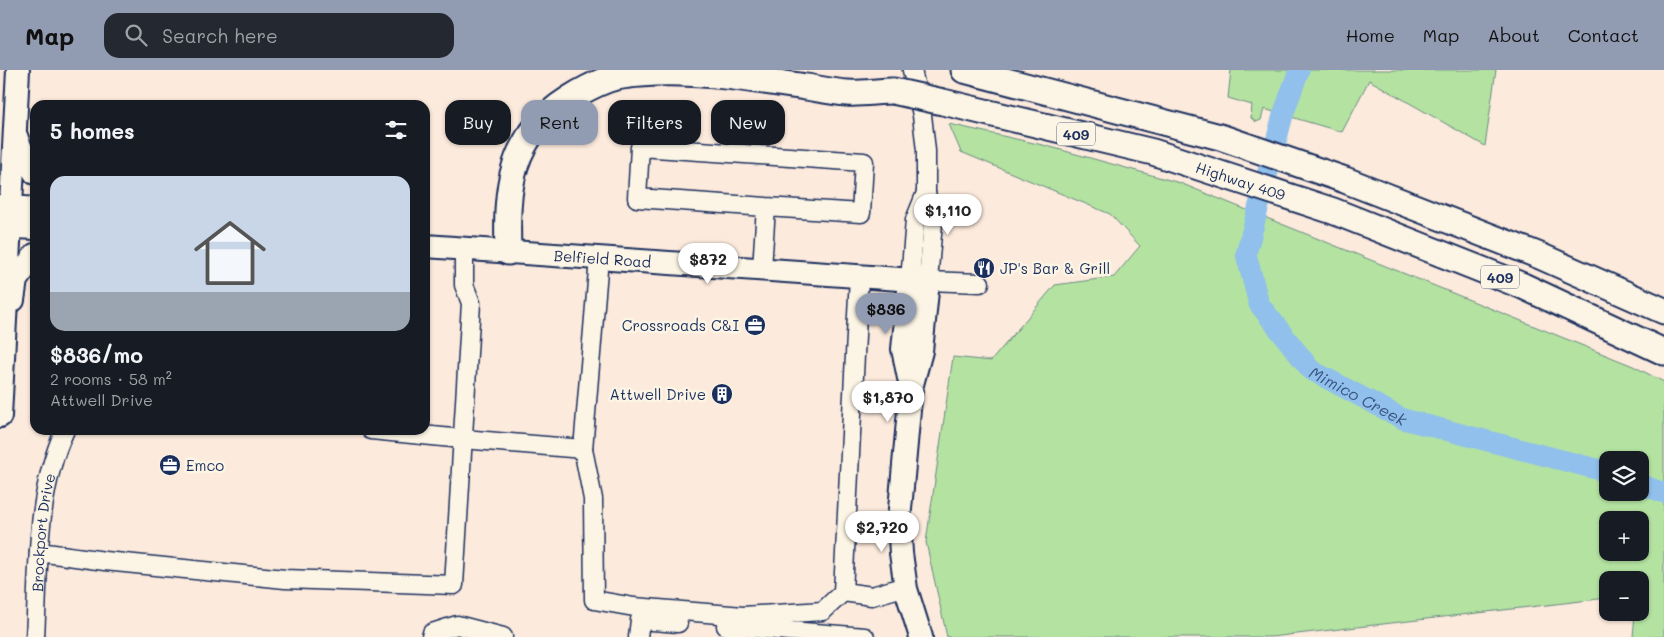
<!DOCTYPE html>
<html lang="en">
<head>
<meta charset="utf-8">
<style>
  body { margin:0; font-family:Mali,sans-serif; background:#242831; color:#f1f3f6; height:100vh; display:flex; flex-direction:column; font-size:19px; white-space:nowrap }
  * { box-sizing:border-box; margin:0 }
  p { font-size:16px; color:#9ea1a6 }
  .icon { flex:none; width:28px; height:28px; fill:none; stroke:currentColor; stroke-width:2; stroke-linecap:round; stroke-linejoin:round }
  .map { position:relative; flex:1; overflow:hidden }
  .side { position:absolute; left:30px; top:30px; width:400px; height:335px; display:flex; flex-direction:column; background:#171b24; border-radius:15px; box-shadow:0 1px 4px #0004 }
  .side>* { flex:none }
  .top-card { position:absolute; left:445px; top:30px; width:475px; height:45px; display:flex; gap:10px }
  .tools { position:absolute; left:1599px; top:381px; display:grid; gap:10px }
  .tools a { display:grid; place-items:center; width:50px; height:50px; border-radius:10px; background:#171b24; box-shadow:0 1px 4px #0004; font-size:25px }
  .price { position:absolute; translate:-50% -42px; padding:0 11px; border-radius:18px; background:#fff; color:#222; font-size:16px; line-height:32px; filter:drop-shadow(0 1px 2px #0008) }
  .price::after { content:''; position:absolute; left:50%; top:30px; width:15px; height:11px; margin-left:-8px; background:inherit; clip-path:polygon(0 0,100% 0,50% 100%) }
  .price.current { background:#919bb2; color:#111 }
  ul { padding:0; list-style:none }
  li { display:grid; align-content:center; gap:10px; height:265px; padding:0 20px }
  li+li { border-top:1px solid #363941 }
  li span { display:grid; place-items:center; height:155px; border-radius:15px; color:#555 }
  li>.icon { margin-inline-start:auto }
  span .icon { width:90px; height:90px; fill:#fffc; stroke-width:1 }
  li b { font-size:21px }
  h2 { display:flex; justify-content:space-between; align-items:center; height:60px; padding:0 20px; font-size:21px }
  .chip { padding:0 18px; border-radius:15px; background:#171b24; box-shadow:0 1px 4px #0004; font-size:18px; line-height:45px }
  .chip.current { background:#919bb2; color:#111 }
  header { display:flex; align-items:center; gap:30px; box-sizing:border-box; height:70px; padding:0 25px; background:#919bb2; color:#111 }
  header strong { font-size:24px }
  nav { display:flex; gap:28px; margin-inline-start:auto; font-size:18px }
  .search { width:350px; height:45px; background:#242831; display:flex; align-items:center; gap:12px; box-sizing:border-box; padding:0 18px; border-radius:15px; color:#9ea1a6; font-size:19px }
  .map>svg:first-child { display:block }
  .green { fill:#b4e3a1; stroke:#688980; fill-rule:evenodd }
  .lines { fill:none; stroke-linecap:round; stroke-linejoin:round }
  .river { stroke:#90c0eb; stroke-width:21 }
  .minor-casing { stroke:#1b2f5e; stroke-width:21 }
  .major-casing { stroke:#1b2f5e; stroke-width:26 }
  .highway-casing { stroke:#1b2f5e; stroke-width:29 }
  .minor { stroke:#fcf5e5; stroke-width:18 }
  .major { stroke:#fcf5e5; stroke-width:22 }
  .highway { stroke:#fcf5e5; stroke-width:25 }
  .highway-bridge-casing { stroke:#1b2f5e; stroke-width:29; stroke-linecap:butt }
  .highway-bridge { stroke:#fcf5e5; stroke-width:25 }
  .labels { text-anchor:middle; dominant-baseline:central; stroke-width:5; stroke-linejoin:round; paint-order:stroke }
  .shield { fill:#fcf5e5; stroke:#5e6a86; stroke-width:1 }
  .shield-label { font-size:14px; font-weight:bold; fill:#1b2f5e }
  .street-label { font-size:15px; fill:#1b2f5e; stroke:#fcf5e5 }
  .poi-label { font-size:15px; fill:#1b2f5e; stroke:#fcf5e5; text-anchor:start }
  .water-label { font-size:16px; font-style:italic; fill:#385381; stroke:#fcf5e5 }
</style>
</head>
<body>
<header>
<strong>Map</strong>
<div class="search"><svg class="icon" aria-label="search" viewBox="0 0 24 24"><circle cx="10" cy="10" r="6"/><path d="M15 15l6 6"/></svg>Search here</div>
<nav><a>Home</a><a>Map</a><a>About</a><a>Contact</a></nav>
</header>
<div class="map">
<svg width="1664" height="567" viewBox="0 0 1664 567">
  <rect width="100%" height="100%" fill="#fceadc"/>
  <filter id="ink" filterUnits="userSpaceOnUse"><feTurbulence type="fractalNoise" baseFrequency=".02" numOctaves="2"/><feDisplacementMap in="SourceGraphic" scale="10" xChannelSelector="R" yChannelSelector="G"/><feConvolveMatrix kernelMatrix="1 2 1 2 8 2 1 2 1" color-interpolation-filters="sRGB"/></filter>
  <g filter="url(#ink)">
    <g class="green">
      <polygon points="1231,0 1496,0 1485,76 1369,10 1342,62 1264,39 1261,50 1256,52 1251,48 1252,35 1228,28"/>
      <path d="M 949,54 L 1047,76 L 1180,113 L 1633,296 L 1664,312 L 1664,567 L 1633,567 L 1635,543 L 1640,542 L 1640,510 L 1608,510 L 1607,528 L 1271,567 L 947,567 L 926,472 L 953,287 L 991,291 L 1055,215 L 1114,207 L 1140,176 L 1110,144 L 961,82 ZM 1608,390 L 1640,390 L 1640,422 L 1608,422 ZM 1608,450 L 1640,450 L 1640,482 L 1608,482 Z"/>
    </g>
    <g class="lines">
      <g class="river">
        <path id="s1" d="M 1299,0 L 1283,45 L 1246,184 L 1259,234 L 1311,300 L 1403,349 L 1608,402"/>
        <polyline points="1640,414 1664,423"/>
      </g>
      <g class="minor-casing">
        <g id="minor">
          <polyline points="912,0 922,45 926,81 926,123 933,153 928,211 980,213"/>
          <polyline points="762,199 766,137 861,143 864,92 640,77 637,128 766,137"/>
          <polyline points="859,206 843,522 872,526 906,516"/>
          <polyline points="910,210 915,150 926,123"/>
          <polyline points="371,360 463,369 583,379 599,188"/>
          <polyline points="583,379 593,429 594,530 634,537 743,546 823,541 843,522"/>
          <polyline points="39,482 105,491 285,509 454,515 471,233 464,215 464,179"/>
          <polyline points="726,556 865,567"/>
          <path id="s2" d="M 35,567 C 39,498 35,424 65,360"/>
          <polyline points="431,567 432,563 457,555 503,567"/>
          <polyline points="638,567 640,550 678,553"/>
        </g>
      </g>
      <g class="major-casing">
        <g id="major">
          <polyline points="16,66 23,84 35,103"/>
          <polyline points="0,136 35,139"/>
          <polyline points="0,156 35,158"/>
          <path id="s3" d="M 425,176 L 928,211 L 921,281 L 911,318 L 899,450 L 901,483 L 906,519 L 921,567"/>
          <polyline points="13,230 16,210 35,185"/>
          <polyline points="910,313 903,279 910,210"/>
          <polyline points="0,346 18,0"/>
        </g>
      </g>
      <g class="highway-casing">
        <g id="highway">
          <polyline points="964,0 1220,67 1345,110 1540,186 1664,241"/>
          <path id="s4" d="M 943,32 L 1153,82 L 1333,141 L 1523,216 L 1664,282"/>
          <path d="M 508,182 C 506,118 509,67 569,29 C 580,22 593,15 606,10 C 621,4 639,4 655,3 C 705,1 756,10 806,17 C 819,19 833,22 847,23 C 862,24 878,21 893,21"/>
        </g>
      </g>
      <use href="#minor" class="minor"/>
      <use href="#major" class="major"/>
      <use href="#highway" class="highway"/>
      <g class="highway-bridge-casing">
        <polyline id="highway-bridge" points="893,21 943,32"/>
      </g>
      <use href="#highway-bridge" class="highway-bridge"/>
    </g>
  </g>
  <defs>
    <g id="restaurant-disc" transform="scale(1.125)"><circle r="9.5" fill="#1b2f5e" stroke="#fcf5e5"/><path d="M-5-6h1v4h1v-4h1v4h1v-4h1v5L-1.5 .5V6h-2V.5L-5-1ZM5-6V6H3V1.5H1.5Q1.5-4 5-6Z" fill="#fff"/></g>
    <g id="office-disc" transform="scale(1.125)"><circle r="9.5" fill="#1b2f5e" stroke="#fcf5e5"/><path d="M-6-3h4V-5.5h4V-3h4V5H-6ZM-1-4.5V-3h2v-1.5ZM-6 0V1H6V0Z" fill="#fff"/></g>
    <g id="building-disc" transform="scale(1.125)"><circle r="9.5" fill="#1b2f5e" stroke="#fcf5e5"/><path d="M-4-6H4V6H1V3H-1V6H-4ZM-2.5-4.3h1.7v1.8h-1.7ZM.8-4.3h1.7v1.8H.8ZM-2.5-1h1.7V.8h-1.7ZM.8-1h1.7V.8H.8Z" fill="#fff"/></g>
  </defs>
  <g fill-rule="evenodd">
    <use href="#restaurant-disc" x="984" y="198"/>
    <use href="#office-disc" x="755" y="255"/>
    <use href="#building-disc" x="722" y="324"/>
    <use href="#office-disc" x="170" y="395"/>
  </g>
  <g class="labels">
    <g class="shield">
      <rect x="1057" y="52.5" width="38" height="23" rx="4"/>
      <rect x="1481" y="195.5" width="38" height="23" rx="4"/>
    </g>
    <g class="shield-label">
      <text x="1076" y="64">409</text>
      <text x="1500" y="207">409</text>
    </g>
    <g class="street-label">
      <text stroke="none"><textPath href="#s4" startOffset="308">Highway 409</textPath></text>
      <text stroke="none"><textPath href="#s3" startOffset="178">Belfield Road</textPath></text>
      <text stroke="none"><textPath href="#s2" startOffset="105">Brockport Drive</textPath></text>
    </g>
    <g class="poi-label">
      <text x="1000" y="198">JP's Bar &amp; Grill</text>
      <text x="739" y="255" text-anchor="end">Crossroads C&amp;I</text>
      <text x="706" y="324" text-anchor="end">Attwell Drive</text>
      <text x="186" y="395">Emco</text>
    </g>
    <g class="water-label">
      <text stroke="none"><textPath href="#s1" startOffset="381">Mimico Creek</textPath></text>
    </g>
  </g>
</svg>
<div class="tools">
<a><svg class="icon" aria-label="layers" viewBox="0 0 24 24"><path d="M12 4l9 5-9 5-9-5zM3 14l9 5 9-5"/></svg></a>
<a>+</a>
<a>−</a>
</div>
<b class="price" style="left:948px;top:166px">$1,110</b>
<b class="price" style="left:708px;top:215px">$872</b>
<b class="price current" style="left:886px;top:265px">$836</b>
<b class="price" style="left:888px;top:353px">$1,870</b>
<b class="price" style="left:882px;top:483px">$2,720</b>
<div class="top-card">
<a class="chip">Buy</a>
<a class="chip current">Rent</a>
<a class="chip">Filters</a>
<a class="chip">New</a>
</div>
<section class="side">
<h2>5 homes<svg class="icon" aria-label="filters" viewBox="0 0 24 24"><path d="M4 7h16M4 17h16"/><circle cx="9" cy="7" r="2"/><circle cx="15" cy="17" r="2"/></svg></h2>
<ul>
<li><span style="background:linear-gradient(#c9d6e8 75%,#9aa5b1 0)"><svg class="icon" aria-label="home" viewBox="0 0 24 24"><path d="M3 11l9-7 9 7M6 9v11h12V9"/></svg></span><div><b>$836/mo</b><p>2 rooms · 58 m²</p><p>Attwell Drive</p></div></li>
</ul>
</section>
</div>
</body>
</html>
